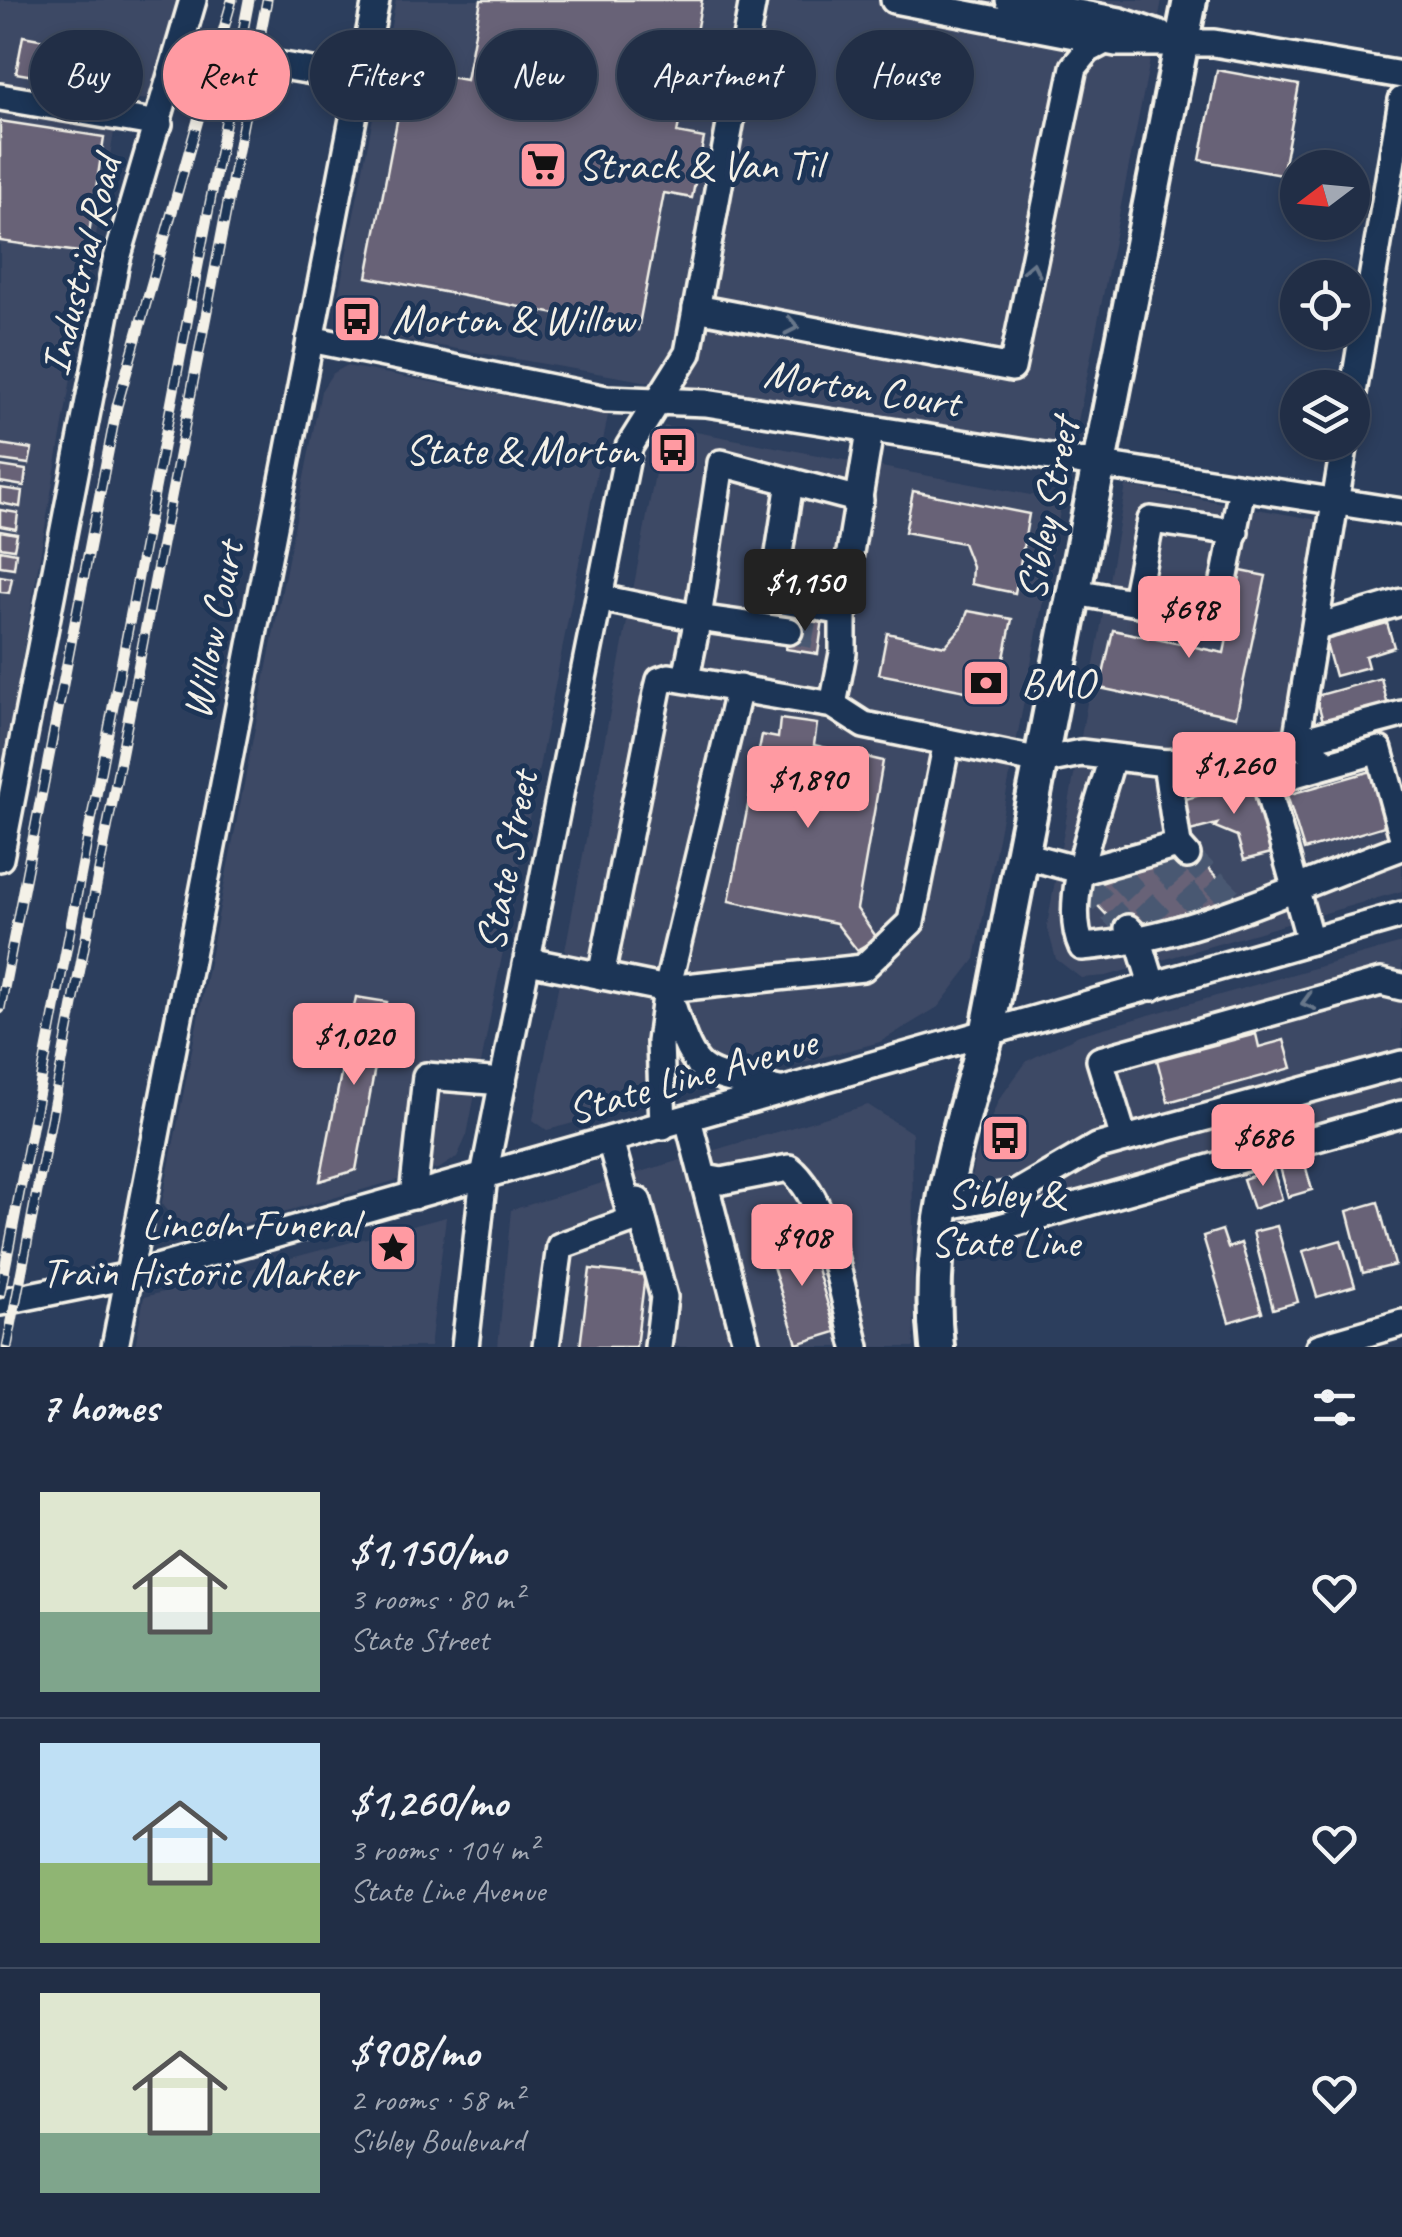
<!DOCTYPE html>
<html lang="en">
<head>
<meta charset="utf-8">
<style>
  body { margin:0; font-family:Caveat,sans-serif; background:#29364d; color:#f1f3f6; height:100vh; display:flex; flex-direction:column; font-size:38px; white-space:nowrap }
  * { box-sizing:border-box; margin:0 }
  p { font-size:32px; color:#a2a8b3 }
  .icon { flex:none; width:55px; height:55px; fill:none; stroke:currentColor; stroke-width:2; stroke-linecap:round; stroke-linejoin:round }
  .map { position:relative; height:1347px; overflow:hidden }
  .details { display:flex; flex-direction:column; background:#212e46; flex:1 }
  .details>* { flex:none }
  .hud { position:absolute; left:30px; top:30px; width:1342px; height:90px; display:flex; gap:20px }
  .needle { width:65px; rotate:254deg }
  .fabs { position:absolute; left:1280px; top:150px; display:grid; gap:20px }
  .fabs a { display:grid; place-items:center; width:90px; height:90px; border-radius:50%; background:#212e46; box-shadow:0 5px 15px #0003,0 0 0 2px #3e4a5f; font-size:50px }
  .price { position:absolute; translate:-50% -85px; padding:0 22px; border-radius:10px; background:#ff9aa2; color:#111; font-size:32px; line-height:65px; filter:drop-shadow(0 2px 5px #0008) }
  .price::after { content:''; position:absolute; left:50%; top:60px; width:30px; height:22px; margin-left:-15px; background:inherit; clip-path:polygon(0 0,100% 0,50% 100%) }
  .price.on { background:#222; color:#fff }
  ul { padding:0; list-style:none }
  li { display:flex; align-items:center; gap:30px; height:250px; padding:0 40px }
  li+li { border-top:2px solid #3e4a5f }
  li span { display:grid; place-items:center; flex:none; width:280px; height:200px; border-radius:0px; color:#555 }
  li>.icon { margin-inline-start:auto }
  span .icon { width:120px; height:120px; fill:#fffc; stroke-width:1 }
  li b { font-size:42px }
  h2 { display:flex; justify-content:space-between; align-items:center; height:120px; padding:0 40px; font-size:42px }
  .chip { padding:0 35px; border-radius:45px; background:#212e46; box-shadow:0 5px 15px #0003,0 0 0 2px #3e4a5f; font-size:35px; line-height:90px }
  .chip.on { background:#ff9aa2; color:#111 }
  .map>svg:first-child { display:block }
  .built { fill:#3e4965 }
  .building { fill:#676277; stroke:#f4f1e8; stroke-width:2.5 }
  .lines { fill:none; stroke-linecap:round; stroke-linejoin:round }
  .minor-tunnel { stroke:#4a5972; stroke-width:25; stroke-dasharray:25 12; stroke-linecap:butt }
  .minor-casing { stroke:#f4f1e8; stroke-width:32 }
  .major-casing { stroke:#f4f1e8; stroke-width:40 }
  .minor { stroke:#1d3557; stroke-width:25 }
  .major { stroke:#1d3557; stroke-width:32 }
  .rail-casing { stroke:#f4f1e8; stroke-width:11 }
  .rail { stroke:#1d3557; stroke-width:8; stroke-dasharray:22; stroke-linecap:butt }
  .oneway { stroke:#68778a }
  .labels { text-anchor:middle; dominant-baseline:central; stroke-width:10; stroke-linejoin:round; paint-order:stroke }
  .poi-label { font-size:42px; fill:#f4f1e8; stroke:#1d3557; text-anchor:start }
  .street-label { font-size:42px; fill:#f4f1e8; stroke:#1d3557 }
</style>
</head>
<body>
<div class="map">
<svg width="1402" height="1347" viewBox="0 0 1402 1347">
  <rect width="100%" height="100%" fill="#2c3e5d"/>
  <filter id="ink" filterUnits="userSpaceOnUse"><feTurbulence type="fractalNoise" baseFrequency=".01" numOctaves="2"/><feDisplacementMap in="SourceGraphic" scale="20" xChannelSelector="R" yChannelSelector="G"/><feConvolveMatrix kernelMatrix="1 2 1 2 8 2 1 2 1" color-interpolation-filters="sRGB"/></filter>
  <g filter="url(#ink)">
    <g class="built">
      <polygon points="0,0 184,0 156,100 120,98 0,785"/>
      <polygon points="396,0 1162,0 1076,431 1049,447 1031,448 348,330 336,307"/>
      <polygon points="346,366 608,415 467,1135 457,1157 440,1168 198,1236 176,1223 162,1203 321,391 332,374"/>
      <polygon points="664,426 1062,501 975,959 938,1007 880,1042 547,1130 533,1120"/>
      <polygon points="1126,486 1341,524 1309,732 1384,714 1402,779 1402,891 1106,976 1081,978 1056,959 1047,926"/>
      <polygon points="1402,943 1402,1114 959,1239 974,1162 998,1101 1027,1061 1079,1035"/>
      <polygon points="868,1105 912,1133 914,1347 498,1347 511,1210"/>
      <polygon points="446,1217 430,1347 135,1347 144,1297"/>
    </g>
    <g class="building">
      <polygon points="481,0 702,0 677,133 704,138 692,198 664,193 638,330 367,277 407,69 466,80"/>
      <polygon points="23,36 110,52 103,88 16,73"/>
      <polygon points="1217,70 1299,85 1282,175 1200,160"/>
      <polygon points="0,121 104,137 86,253 0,241"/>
      <polygon points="0,444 32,449 29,464 0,460"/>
      <polygon points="0,466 26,470 24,486 0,482"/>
      <polygon points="0,488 22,491 20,507 0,503"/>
      <polygon points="913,491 1029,514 1015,593 971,584 972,566 963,543 905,532"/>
      <polygon points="0,510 18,513 16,529 0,526"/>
      <polygon points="0,531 17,534 14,549 0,547"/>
      <polygon points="0,550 16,553 14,568 0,566"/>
      <polygon points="1241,571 1266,576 1236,717 1100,688 1113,630 1224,653"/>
      <polygon points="0,576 12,578 9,593 0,592"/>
      <polygon points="968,611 1012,619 996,697 879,674 887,633 945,646 962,627"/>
      <polygon points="792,613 823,619 818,654 786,649"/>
      <polygon points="1387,623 1394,647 1365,656 1368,667 1335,676 1325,640"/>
      <polygon points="1381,678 1390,714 1326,732 1316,696"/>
      <polygon points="780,719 817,724 814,745 883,761 857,909 877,938 857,950 836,923 729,901 762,735 778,738"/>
      <polygon points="1375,770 1391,824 1304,850 1287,795"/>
      <polygon points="1255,780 1275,852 1244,860 1237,836 1215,827 1217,824 1190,831 1182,800"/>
      <polygon points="1193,853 1236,897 1122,931 1082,889"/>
      <polygon points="356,997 387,1002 356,1170 320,1181"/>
      <polygon points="1256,1034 1259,1047 1284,1040 1292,1068 1168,1102 1157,1060"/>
      <polygon points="1304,1161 1312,1190 1288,1197 1280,1167"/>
      <polygon points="1273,1169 1282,1199 1253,1209 1243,1179"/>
      <polygon points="1378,1202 1395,1265 1363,1273 1347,1211"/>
      <polygon points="1277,1226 1298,1302 1273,1309 1253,1232"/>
      <polygon points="1222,1230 1228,1248 1241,1243 1262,1312 1229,1322 1203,1236"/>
      <polygon points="807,1235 836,1332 797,1344 767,1247"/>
      <polygon points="1341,1240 1355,1286 1317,1297 1303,1251"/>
      <polygon points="590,1269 645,1275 636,1347 580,1347"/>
    </g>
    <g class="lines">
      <g class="minor-tunnel">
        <polyline points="789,631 821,637"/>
        <polyline points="1187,855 1230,898"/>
        <polyline points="1161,863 1199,907"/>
        <polyline points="1118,875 1160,919"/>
        <polyline points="1085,884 1128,928"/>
      </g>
      <g class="minor-casing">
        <g id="minor">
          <polyline points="894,0 1116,43 1214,43 1402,75"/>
          <polyline points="1009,0 1120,21 1164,36"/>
          <polyline points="182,49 360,79"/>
          <polyline points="0,97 159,124"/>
          <polyline points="696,308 1012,368 1074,67 1088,50 1105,41"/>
          <polyline points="310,339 606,399 706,403 1402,512"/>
          <polyline points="1352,399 1402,100"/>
          <polyline points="1345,442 1296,742 1402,714"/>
          <polyline points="790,482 772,599 844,612"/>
          <polyline points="1075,592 1217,617 1242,488"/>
          <polyline points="600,598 698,618 686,678"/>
          <polyline points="1135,601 1151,520 1235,532"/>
          <polyline points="1317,627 1402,602"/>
          <polyline points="789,631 698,618 721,463 860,500"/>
          <polyline points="833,705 843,653 843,595 870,431"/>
          <path d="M 1112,757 C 1099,808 1060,901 1082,947 C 1194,939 1298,885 1402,847"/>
          <polyline points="1166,763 1178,845"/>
          <polyline points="1262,768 1310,941"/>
          <polyline points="1267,782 1379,750 1402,834"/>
          <polyline points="1023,855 1083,871 1178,845 1187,855"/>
          <polyline points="0,858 116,262 193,0"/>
          <polyline points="1128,928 1138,938 1153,987"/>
          <polyline points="528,961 667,989 863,968 911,922 947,742"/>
          <polyline points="601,976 658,688 660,680 669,677 833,705 864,725 1041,761 1081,753 1166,763 1258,755 1274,745 1296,742 1329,764"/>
          <path d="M 670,998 C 697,1082 696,1070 779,1090"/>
          <polyline points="688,1119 747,1347"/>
          <polyline points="663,1126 660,1042 667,989 739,688"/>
          <polyline points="1124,1139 1100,1060 1381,982 1402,987"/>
          <path d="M 705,1178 L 722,1181 L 789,1168 C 829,1199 843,1298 856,1347"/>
          <polyline points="413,1196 426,1076 503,1082"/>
          <polyline points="638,1201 664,1297 658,1347"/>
          <polyline points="942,1207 1017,1193 1096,1147 1402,1064"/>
          <polyline points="936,1245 1402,1114"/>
          <polyline points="0,1302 129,1276 1402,915"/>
          <polyline points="115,1347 376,0"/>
          <polyline points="465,1347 484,1176 629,447 688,353 753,0"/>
          <polyline points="546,1347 560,1246 632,1220 610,1140"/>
          <polyline points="1319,1347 1402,1323"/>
        </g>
      </g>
      <g class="major-casing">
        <path id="major" d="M 937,1347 C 925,1239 957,1137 987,1034 L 1190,0"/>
      </g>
      <use href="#minor" class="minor"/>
      <use href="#major" class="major"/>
      <g class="rail-casing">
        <g id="rail">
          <polyline points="0,1009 117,406 232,0"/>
          <polyline points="0,1294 249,0"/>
          <polyline points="7,1347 267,0"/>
        </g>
      </g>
      <use href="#rail" class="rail"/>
    </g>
    <defs><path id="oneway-chevron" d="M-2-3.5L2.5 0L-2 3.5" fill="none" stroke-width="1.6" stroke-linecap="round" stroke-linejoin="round" transform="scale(2.5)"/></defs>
    <g class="oneway">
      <use href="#oneway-chevron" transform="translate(1032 269) rotate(-78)"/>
      <use href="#oneway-chevron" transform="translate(792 326) rotate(11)"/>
      <use href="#oneway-chevron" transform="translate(1308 1002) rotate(164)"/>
    </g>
  </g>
  <defs>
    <g id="supermarket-square" transform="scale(2.5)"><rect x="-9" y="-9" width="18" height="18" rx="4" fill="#ff9aa2" stroke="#1d3557"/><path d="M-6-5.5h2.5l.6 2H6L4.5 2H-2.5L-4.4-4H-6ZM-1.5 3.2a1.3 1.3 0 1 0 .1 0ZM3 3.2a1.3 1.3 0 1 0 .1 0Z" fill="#111"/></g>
    <g id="bus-square" transform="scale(2.5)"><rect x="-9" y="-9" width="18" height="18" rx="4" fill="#ff9aa2" stroke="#1d3557"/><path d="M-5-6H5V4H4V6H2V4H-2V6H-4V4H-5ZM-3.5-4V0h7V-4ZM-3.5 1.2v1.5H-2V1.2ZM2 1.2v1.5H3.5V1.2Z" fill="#111"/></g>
    <g id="bank-square" transform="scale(2.5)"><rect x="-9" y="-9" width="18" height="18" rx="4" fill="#ff9aa2" stroke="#1d3557"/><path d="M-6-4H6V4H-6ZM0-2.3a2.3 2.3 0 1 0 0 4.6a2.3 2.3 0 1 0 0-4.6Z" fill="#111"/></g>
    <g id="sight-square" transform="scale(2.5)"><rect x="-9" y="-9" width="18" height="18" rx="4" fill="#ff9aa2" stroke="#1d3557"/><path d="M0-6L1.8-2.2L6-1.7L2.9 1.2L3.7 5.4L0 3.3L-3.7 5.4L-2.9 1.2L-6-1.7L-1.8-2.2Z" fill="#111"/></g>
  </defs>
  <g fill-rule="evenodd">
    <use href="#supermarket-square" x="543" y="165"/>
    <use href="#bus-square" x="357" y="319"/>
    <use href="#bus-square" x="673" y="450"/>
    <use href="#bank-square" x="986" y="683"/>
    <use href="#bus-square" x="1005" y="1138"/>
    <use href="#sight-square" x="393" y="1248"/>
  </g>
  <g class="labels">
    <g class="poi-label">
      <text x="578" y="165">Strack &amp; Van Til</text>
      <text x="392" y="319">Morton &amp; Willow</text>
      <text x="638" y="450" text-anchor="end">State &amp; Morton</text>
      <text x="1021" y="683">BMO</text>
      <text x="1005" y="1194" text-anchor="middle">Sibley &amp;<tspan x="1005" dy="48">State Line</tspan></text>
      <text x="358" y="1224" text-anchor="end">Lincoln Funeral<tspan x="358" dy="48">Train Historic Marker</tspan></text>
    </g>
    <g class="street-label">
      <text transform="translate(81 266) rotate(-76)">Industrial Road</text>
      <text transform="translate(862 388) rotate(9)">Morton Court</text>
      <text transform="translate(1048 509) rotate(-79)">Sibley Street</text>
      <text transform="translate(213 630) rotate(-79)">Willow Court</text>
      <text transform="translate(507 861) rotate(-79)">State Street</text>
      <text transform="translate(692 1076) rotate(-16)">State Line Avenue</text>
    </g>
  </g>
</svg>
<div class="fabs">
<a><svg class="needle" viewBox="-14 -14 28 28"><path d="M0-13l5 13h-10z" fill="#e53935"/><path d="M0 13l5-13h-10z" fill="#a2a8b3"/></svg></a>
<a><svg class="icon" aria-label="locate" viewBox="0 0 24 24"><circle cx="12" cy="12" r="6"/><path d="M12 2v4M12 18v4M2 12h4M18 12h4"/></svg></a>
<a><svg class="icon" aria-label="layers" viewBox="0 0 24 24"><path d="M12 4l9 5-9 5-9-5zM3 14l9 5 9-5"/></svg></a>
</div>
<b class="price on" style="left:805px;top:634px">$1,150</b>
<b class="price" style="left:1189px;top:661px">$698</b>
<b class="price" style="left:1234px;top:817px">$1,260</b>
<b class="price" style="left:808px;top:831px">$1,890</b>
<b class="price" style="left:354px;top:1088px">$1,020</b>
<b class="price" style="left:1263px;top:1189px">$686</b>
<b class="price" style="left:802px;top:1289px">$908</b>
<div class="hud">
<a class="chip">Buy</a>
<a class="chip on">Rent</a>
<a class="chip">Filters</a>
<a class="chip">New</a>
<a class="chip">Apartment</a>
<a class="chip">House</a>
</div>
</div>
<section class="details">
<h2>7 homes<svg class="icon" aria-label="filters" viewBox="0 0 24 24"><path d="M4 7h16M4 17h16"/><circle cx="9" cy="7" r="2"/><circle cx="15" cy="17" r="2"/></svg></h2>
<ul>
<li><span style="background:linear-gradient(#dfe7d0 60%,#7fa58c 0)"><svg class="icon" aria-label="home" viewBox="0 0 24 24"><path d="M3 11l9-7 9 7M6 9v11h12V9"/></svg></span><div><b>$1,150/mo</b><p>3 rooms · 80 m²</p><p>State Street</p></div><svg class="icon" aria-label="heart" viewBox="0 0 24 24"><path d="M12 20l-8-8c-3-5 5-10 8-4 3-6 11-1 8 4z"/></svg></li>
<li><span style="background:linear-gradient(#bfe0f5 60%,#8fb573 0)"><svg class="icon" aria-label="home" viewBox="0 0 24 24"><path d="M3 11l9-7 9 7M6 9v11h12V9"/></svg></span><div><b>$1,260/mo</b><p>3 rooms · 104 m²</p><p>State Line Avenue</p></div><svg class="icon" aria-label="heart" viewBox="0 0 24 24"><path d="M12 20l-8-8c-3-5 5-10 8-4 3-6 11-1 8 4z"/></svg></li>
<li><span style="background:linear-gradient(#dfe7d0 70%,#7fa58c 0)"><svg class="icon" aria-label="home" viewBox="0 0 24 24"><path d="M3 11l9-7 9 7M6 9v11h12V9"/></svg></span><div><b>$908/mo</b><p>2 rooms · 58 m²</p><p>Sibley Boulevard</p></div><svg class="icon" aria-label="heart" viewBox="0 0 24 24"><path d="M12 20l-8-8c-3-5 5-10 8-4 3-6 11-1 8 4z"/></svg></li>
</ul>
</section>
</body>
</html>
